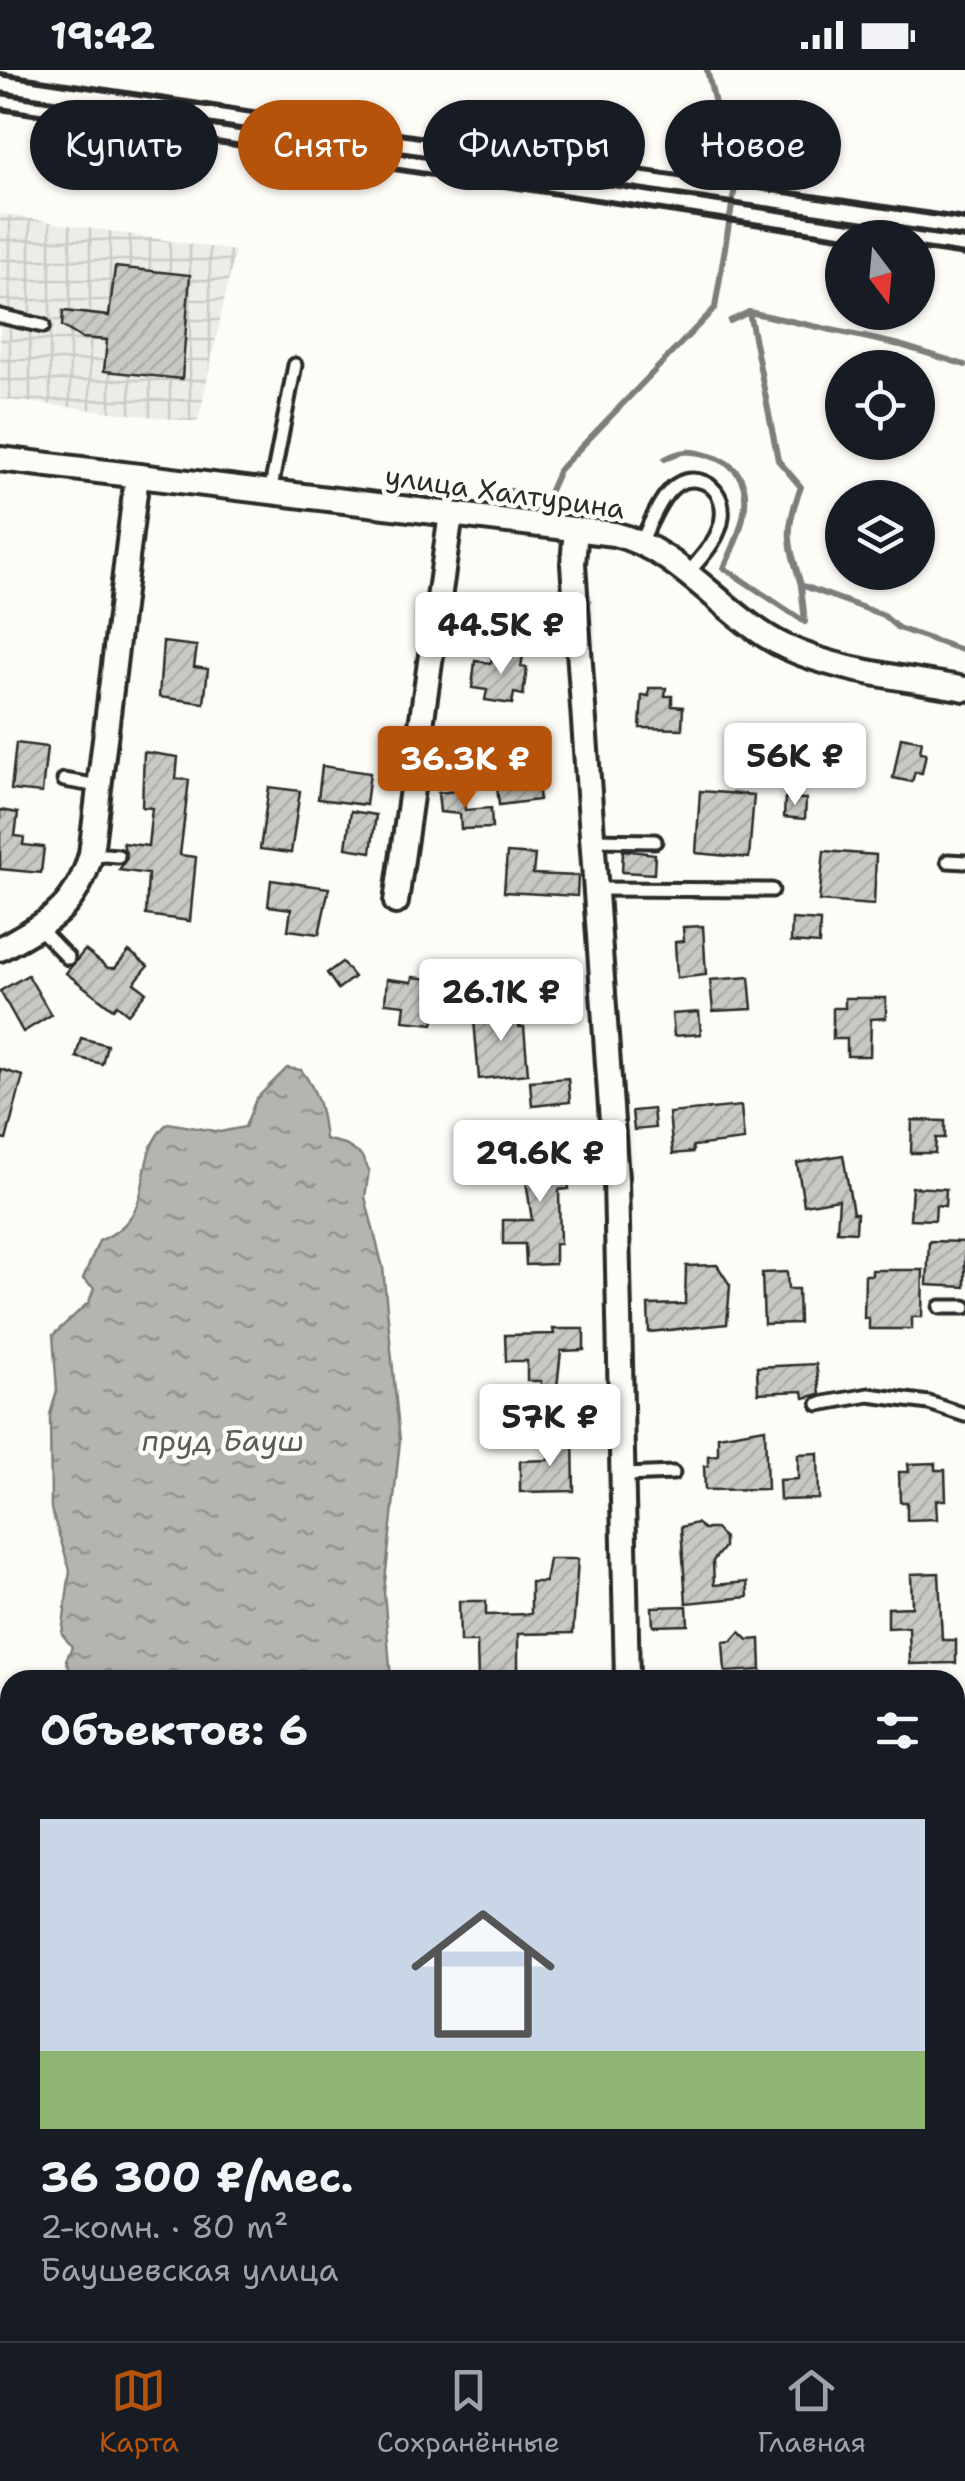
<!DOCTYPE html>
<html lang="ru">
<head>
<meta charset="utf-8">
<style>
  body { margin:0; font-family:"Shantell Sans",sans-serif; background:#20242c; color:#f1f3f6; height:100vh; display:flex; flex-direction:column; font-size:38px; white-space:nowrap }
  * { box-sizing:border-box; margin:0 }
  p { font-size:32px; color:#9ea1a6 }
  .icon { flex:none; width:55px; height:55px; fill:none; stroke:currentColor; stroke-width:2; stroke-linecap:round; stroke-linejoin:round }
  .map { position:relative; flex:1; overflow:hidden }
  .drawer { position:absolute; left:0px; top:1600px; width:965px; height:672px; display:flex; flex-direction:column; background:#171b24; border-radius:30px 30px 0 0; box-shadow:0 2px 8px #0004 }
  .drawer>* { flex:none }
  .guide { position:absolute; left:30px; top:30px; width:905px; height:90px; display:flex; gap:20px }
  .needle { width:65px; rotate:164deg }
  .tools { position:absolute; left:825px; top:150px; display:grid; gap:20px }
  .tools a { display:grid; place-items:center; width:110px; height:110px; border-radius:50%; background:#171b24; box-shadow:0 2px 8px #0004; font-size:50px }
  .price { position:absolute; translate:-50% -85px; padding:0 22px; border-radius:10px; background:#fff; color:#222; font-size:32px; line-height:65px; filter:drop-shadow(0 2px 5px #0008) }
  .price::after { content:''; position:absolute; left:50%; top:60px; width:30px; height:22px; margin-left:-15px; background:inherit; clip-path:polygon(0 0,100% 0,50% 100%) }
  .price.active { background:#b45309; color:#fff }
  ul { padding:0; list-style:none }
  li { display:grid; align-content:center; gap:20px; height:530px; padding:0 40px }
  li+li { border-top:2px solid #363941 }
  li span { display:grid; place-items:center; height:310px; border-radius:0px; color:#555 }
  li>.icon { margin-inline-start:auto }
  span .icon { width:180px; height:180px; fill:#fffc; stroke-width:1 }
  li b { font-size:42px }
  h2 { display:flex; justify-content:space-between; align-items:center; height:120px; padding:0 40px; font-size:42px }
  .pill { padding:0 35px; border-radius:45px; background:#171b24; box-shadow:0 2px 8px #0004; font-size:35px; line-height:90px }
  .pill.active { background:#b45309; color:#fff }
  .status { display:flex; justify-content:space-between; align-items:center; height:70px; padding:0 50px; background:#171b24; direction:ltr }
  .status svg { height:28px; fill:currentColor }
  .tab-bar { display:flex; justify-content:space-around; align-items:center; height:140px; border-top:2px solid #363941; background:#171b24; font-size:28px; color:#9ea1a6 }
  .tab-bar a { display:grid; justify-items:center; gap:5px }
  .tab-bar .active { color:#b45309 }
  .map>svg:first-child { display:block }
  .industrial { fill:url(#industrial-grid) }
  .water { fill:url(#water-ripples); stroke:#7e7d7b; stroke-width:2.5 }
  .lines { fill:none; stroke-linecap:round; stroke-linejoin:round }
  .stream { stroke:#7e7d7b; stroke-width:6 }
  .building { fill:url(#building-hatch); stroke:#2b2b2b; stroke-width:2.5 }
  .service-casing { stroke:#2b2b2b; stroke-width:19 }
  .minor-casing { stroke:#2b2b2b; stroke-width:30 }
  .service { stroke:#fdfcf7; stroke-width:11 }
  .minor { stroke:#fdfcf7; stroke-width:22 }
  .rail { stroke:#2b2b2b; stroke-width:6 }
  .labels { text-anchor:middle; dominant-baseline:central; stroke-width:9; stroke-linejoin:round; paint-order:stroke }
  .street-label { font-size:28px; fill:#2b2b2b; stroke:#fdfcf7 }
  .water-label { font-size:30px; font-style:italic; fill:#5b5b5a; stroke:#fdfcf7 }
</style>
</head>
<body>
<div class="status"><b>19:42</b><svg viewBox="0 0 49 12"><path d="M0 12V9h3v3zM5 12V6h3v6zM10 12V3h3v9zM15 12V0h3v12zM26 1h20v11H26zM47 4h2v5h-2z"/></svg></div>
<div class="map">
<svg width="965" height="2271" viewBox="0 0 965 2271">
  <defs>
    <pattern id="industrial-grid" width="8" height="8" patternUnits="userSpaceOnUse" patternTransform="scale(2.5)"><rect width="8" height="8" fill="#edece8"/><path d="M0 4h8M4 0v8" fill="none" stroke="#cbcbc7"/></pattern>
    <pattern id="water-ripples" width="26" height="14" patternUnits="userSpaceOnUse" patternTransform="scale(2.5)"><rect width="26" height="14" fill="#b5b4b1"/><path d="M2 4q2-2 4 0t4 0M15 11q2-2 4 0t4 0" fill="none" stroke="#939390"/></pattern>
    <pattern id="building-hatch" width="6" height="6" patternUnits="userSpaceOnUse" patternTransform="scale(2.5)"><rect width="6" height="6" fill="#c9c8c4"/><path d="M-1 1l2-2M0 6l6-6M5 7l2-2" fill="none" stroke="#adaca9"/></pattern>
  </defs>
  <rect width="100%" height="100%" fill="#fdfcf7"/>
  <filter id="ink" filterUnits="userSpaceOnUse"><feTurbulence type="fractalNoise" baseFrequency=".01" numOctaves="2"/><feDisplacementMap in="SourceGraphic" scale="20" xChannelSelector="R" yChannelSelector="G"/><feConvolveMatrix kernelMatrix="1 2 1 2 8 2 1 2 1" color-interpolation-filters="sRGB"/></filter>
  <g filter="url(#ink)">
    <polygon class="industrial" points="0,144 235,181 198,352 0,329"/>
    <path class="water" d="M 287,998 L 301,1000 C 319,1023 322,1042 325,1069 L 344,1074 L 361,1085 L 369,1100 L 365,1127 L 383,1198 L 400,1371 L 384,1521 L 391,1610 L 74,1610 L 66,1590 L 72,1577 L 62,1564 L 70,1500 L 51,1439 L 50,1345 L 57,1320 L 53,1265 L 89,1232 L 94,1218 L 83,1209 L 99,1171 C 164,1143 127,1089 168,1053 L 220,1062 L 245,1057 L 256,1029 Z"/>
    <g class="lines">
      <g class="stream">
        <polyline points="749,242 900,275 965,295"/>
        <path d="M 730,251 L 749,242 L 778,390 L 801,417 C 784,460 788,471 801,515 L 883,545 L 898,558 L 965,581"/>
        <path d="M 665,389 C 681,380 691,380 710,386 C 767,402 742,460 724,498 L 805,552 L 801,516"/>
        <polyline points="492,419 548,425 559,400 715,238 740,87 723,67 707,0"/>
        <polyline points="955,2252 965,2251"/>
        <polyline points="731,2265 758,2262"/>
      </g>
    </g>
    <g class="building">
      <polygon points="115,197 190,205 182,309 104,301 107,270 81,268 62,256 63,241 109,246"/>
      <polygon points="163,572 197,576 194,597 208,599 204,633 159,627"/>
      <polygon points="493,582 523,586 521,597 527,598 523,625 514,623 512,634 485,630 487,620 472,618 475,591 491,593"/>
      <polygon points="649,618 666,618 665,626 672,626 672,636 683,637 682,659 640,658 642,625 649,626"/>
      <polygon points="901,667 922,671 920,682 926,683 922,703 915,702 912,712 893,708"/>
      <polygon points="16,673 47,677 42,723 11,720"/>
      <polygon points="144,682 178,687 176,709 189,710 180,785 196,787 190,851 146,845 148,804 119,800 127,788 123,773 148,776 152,738 142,737"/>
      <polygon points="533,694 540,699 539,730 499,735 496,707 501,696"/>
      <polygon points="322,696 370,703 366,735 318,729"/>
      <polygon points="269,717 300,721 291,783 260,779"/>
      <polygon points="463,720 465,740 491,738 492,758 461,759 460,744 440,742 438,723"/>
      <polygon points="700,721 754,725 749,788 696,783"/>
      <polygon points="785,728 806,729 805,749 784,747"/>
      <polygon points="0,740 18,743 15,766 24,767 23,775 44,777 41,803 0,799"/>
      <polygon points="351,741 376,745 371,782 346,778"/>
      <polygon points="623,780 655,784 654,804 622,802"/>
      <polygon points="824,781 876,785 874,835 819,831"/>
      <polygon points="507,783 535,785 533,804 578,806 577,826 504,822"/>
      <polygon points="271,810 329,818 319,864 288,860 291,839 268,836"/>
      <polygon points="792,849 820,851 819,874 791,872"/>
      <polygon points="703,856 706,905 677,908 675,872 684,871 683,857"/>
      <polygon points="85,880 108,898 115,898 129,881 148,896 134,913 146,922 128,944 117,935 113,939 66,903"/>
      <polygon points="342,892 354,907 338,919 327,903"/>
      <polygon points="28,905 51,945 23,962 0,921"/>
      <polygon points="413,907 439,910 438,915 444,915 433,954 403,951 405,935 385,933 387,909 412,912"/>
      <polygon points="749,907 752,939 713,941 710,910"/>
      <polygon points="845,928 886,928 886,948 871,949 870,986 847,986 847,969 833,969 833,938 845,938"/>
      <polygon points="515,936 519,957 524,957 528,1004 479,1009 474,949 488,947 487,938"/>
      <polygon points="699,942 701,964 674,966 672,944"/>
      <polygon points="81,968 107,975 102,994 76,987"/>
      <polygon points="0,999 23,1006 6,1070 0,1069"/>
      <polygon points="568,1008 570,1032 532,1036 530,1011"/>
      <polygon points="741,1036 744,1070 693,1076 693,1082 673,1084 669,1043"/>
      <polygon points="653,1039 655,1058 634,1060 632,1041"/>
      <polygon points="912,1050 945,1051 945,1068 936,1068 935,1083 911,1083"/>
      <polygon points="550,1076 551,1082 565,1080 569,1119 559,1120 560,1174 555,1174 555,1194 526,1195 525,1174 503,1174 503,1150 532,1150 521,1078"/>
      <polygon points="843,1085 853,1143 857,1143 856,1162 837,1161 839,1129 804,1135 797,1093"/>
      <polygon points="912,1117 946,1119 945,1136 936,1135 935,1150 910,1149"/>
      <polygon points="929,1171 965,1172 965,1217 927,1215"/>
      <polygon points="717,1195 730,1215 727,1254 649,1262 648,1235 685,1234 686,1196"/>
      <polygon points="872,1200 923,1200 922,1247 912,1247 912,1259 869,1259 869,1248 864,1248 865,1205 872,1205"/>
      <polygon points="787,1202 788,1219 798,1219 799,1253 764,1254 762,1203"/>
      <polygon points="553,1259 584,1259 584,1280 561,1281 557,1317 541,1318 541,1311 527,1311 527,1291 506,1291 505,1265 554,1264"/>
      <polygon points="816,1294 820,1324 804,1328 803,1321 758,1323 757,1297"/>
      <polygon points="765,1358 767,1419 705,1420 704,1396 708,1396 708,1386 718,1385 718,1366"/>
      <polygon points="549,1368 573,1368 574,1421 520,1422 520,1391 549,1390"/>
      <polygon points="818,1383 819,1429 780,1430 779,1410 798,1409 798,1384"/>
      <polygon points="935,1393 935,1400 945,1400 946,1430 936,1430 937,1449 907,1450 907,1432 900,1432 899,1402 909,1402 908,1394"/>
      <polygon points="696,1453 704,1459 716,1459 724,1468 724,1477 713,1491 714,1515 747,1512 748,1527 686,1533 681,1457"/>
      <polygon points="549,1489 578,1489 573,1563 518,1564 518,1610 478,1610 477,1572 460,1572 459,1531 486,1531 486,1545 531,1544 531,1512 545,1512"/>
      <polygon points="939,1503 942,1570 956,1570 956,1593 910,1594 909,1557 888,1558 888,1538 912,1537 911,1504"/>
      <polygon points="687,1536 688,1555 653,1556 652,1537"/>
      <polygon points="740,1562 748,1570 760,1569 761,1600 725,1602 723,1572 732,1571"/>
    </g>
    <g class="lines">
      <g class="service-casing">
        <g id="service">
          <polyline points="0,246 43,256"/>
          <polyline points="270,423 295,295"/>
          <path d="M 641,472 C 649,457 656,437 667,424 C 688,396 726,413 722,447 C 720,470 699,489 686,506"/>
          <polyline points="64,710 99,716"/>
          <polyline points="592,770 655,771"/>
          <polyline points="91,784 118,786"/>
          <polyline points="948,791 965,792"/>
          <polyline points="596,819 772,820"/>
          <polyline points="38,857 68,888"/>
          <polyline points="940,1237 965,1237"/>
          <polyline points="819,1334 869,1325 929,1333 965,1345"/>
          <polyline points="626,1405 673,1403"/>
          <polyline points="542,2262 543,2271"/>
          <polyline points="708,2262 709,2271"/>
        </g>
      </g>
      <g class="minor-casing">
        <g id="minor">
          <path d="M 0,389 L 614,464 C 681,480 725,548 786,577 C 839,602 907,608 965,619"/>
          <polyline points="576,459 573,494 616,1109 627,1610"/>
          <polyline points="396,832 451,444"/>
          <path d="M 0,879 C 49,851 75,841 91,784 L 137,406"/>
          <polyline points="0,2068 10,2117"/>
          <polyline points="955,2238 965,2237"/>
          <polyline points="39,2262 41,2271"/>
          <polyline points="306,2271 515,2262"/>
        </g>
      </g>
      <use href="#service" class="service"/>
      <use href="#minor" class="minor"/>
      <g class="rail">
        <polyline points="0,4 965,149"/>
        <polyline points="0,23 965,168"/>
        <polyline points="0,39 846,168"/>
        <polyline points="918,178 965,185"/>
      </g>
    </g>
  </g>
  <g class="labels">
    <g class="street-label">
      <text transform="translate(505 422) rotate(8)">улица Халтурина</text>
    </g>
    <g class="water-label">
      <text x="223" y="1370">пруд Бауш</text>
    </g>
  </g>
</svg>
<div class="tools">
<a><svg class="needle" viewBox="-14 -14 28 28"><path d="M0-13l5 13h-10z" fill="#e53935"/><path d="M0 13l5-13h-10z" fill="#9ea1a6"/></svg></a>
<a><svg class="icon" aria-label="locate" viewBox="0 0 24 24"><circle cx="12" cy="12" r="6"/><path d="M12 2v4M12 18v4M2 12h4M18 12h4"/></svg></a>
<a><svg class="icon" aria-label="layers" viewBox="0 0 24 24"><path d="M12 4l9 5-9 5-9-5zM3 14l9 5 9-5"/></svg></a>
</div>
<b class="price" style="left:501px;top:607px">44.5K ₽</b>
<b class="price" style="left:795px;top:738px">56K ₽</b>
<b class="price active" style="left:465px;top:741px">36.3K ₽</b>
<b class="price" style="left:501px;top:974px">26.1K ₽</b>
<b class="price" style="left:540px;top:1135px">29.6K ₽</b>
<b class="price" style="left:550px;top:1399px">57K ₽</b>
<div class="guide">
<a class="pill">Купить</a>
<a class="pill active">Снять</a>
<a class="pill">Фильтры</a>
<a class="pill">Новое</a>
</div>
<section class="drawer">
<h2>Объектов: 6<svg class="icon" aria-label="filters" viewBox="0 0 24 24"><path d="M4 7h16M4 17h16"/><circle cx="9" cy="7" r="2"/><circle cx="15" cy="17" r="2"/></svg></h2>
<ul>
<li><span style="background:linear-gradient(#c9d6e8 75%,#8fb573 0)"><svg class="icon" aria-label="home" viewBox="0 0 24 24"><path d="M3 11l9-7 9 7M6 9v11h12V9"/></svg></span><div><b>36 300 ₽/мес.</b><p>2-комн. · 80 m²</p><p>Баушевская улица</p></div></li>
</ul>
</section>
</div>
<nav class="tab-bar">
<a class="active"><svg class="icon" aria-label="map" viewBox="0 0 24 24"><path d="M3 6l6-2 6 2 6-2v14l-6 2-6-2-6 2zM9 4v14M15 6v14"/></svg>Карта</a>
<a><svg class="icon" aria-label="saved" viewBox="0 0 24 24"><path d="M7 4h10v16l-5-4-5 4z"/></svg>Сохранённые</a>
<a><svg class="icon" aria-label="home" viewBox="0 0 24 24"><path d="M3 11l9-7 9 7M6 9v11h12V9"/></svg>Главная</a>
</nav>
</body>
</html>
